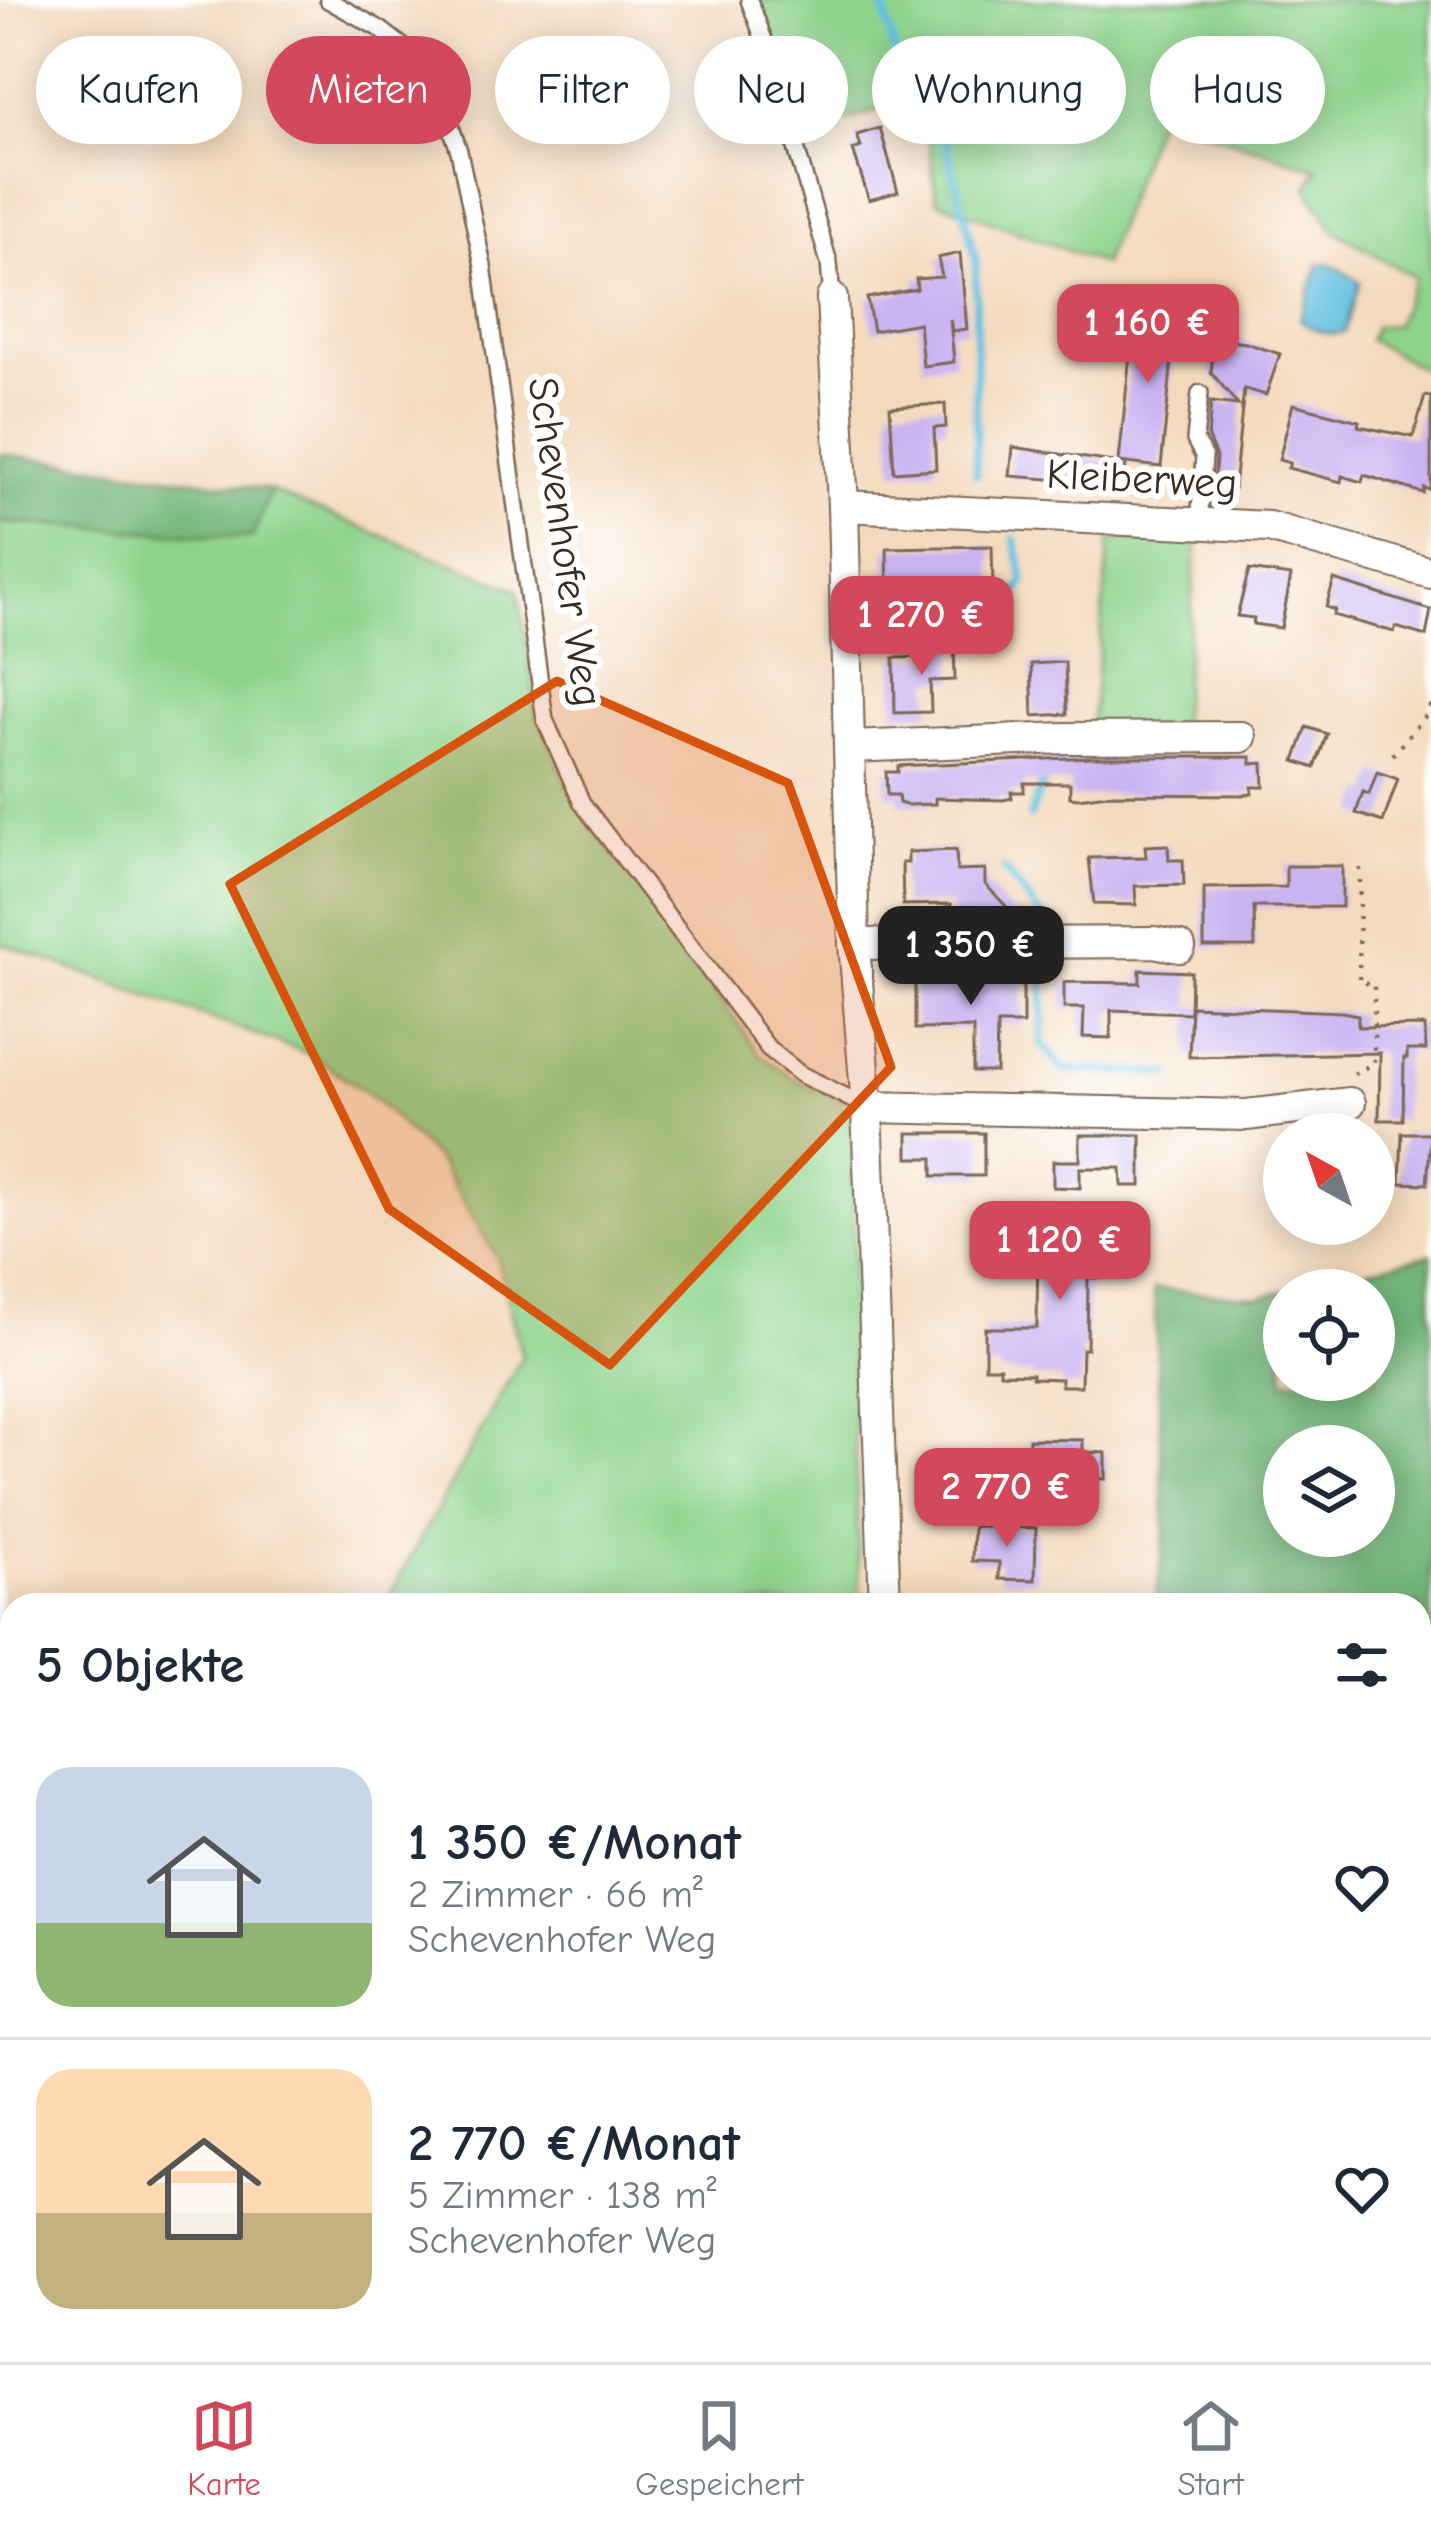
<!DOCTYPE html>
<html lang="de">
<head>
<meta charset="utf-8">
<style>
  body { margin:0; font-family:"Comic Neue",sans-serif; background:#f2f2f3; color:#1f2937; height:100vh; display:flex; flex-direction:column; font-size:45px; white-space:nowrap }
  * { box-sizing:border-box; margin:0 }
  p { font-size:39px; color:#747a83 }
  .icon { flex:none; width:66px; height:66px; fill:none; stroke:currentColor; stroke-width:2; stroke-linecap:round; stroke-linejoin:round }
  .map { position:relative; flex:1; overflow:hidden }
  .side { position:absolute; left:0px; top:1593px; width:1431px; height:771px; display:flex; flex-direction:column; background:#fff; border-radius:36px 36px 0 0; box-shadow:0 6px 30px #0003 }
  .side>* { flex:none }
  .banner { position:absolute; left:36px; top:36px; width:1359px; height:108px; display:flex; gap:24px }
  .needle { width:78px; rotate:320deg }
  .tools { position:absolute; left:1263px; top:1113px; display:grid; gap:24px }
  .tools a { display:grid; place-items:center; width:132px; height:132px; border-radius:50%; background:#fff; box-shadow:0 6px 30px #0003; font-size:60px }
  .price { position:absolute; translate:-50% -102px; padding:0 27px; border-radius:24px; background:#d1495b; color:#fff; font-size:39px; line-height:78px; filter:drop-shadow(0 3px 6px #0008) }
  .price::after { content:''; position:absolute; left:50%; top:72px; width:36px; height:27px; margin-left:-18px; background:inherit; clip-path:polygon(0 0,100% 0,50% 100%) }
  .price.selected { background:#222; color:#fff }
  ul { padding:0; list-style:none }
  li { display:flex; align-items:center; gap:36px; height:300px; padding:0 36px }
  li+li { border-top:3px solid #e0e1e3 }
  li span { display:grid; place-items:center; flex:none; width:336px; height:240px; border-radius:36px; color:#555 }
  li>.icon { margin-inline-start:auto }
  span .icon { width:144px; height:144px; fill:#fffc; stroke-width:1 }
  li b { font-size:51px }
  h2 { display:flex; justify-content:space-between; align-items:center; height:144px; padding:0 36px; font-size:51px }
  .tag { padding:0 42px; border-radius:54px; background:#fff; box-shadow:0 6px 30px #0003; font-size:42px; line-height:108px }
  .tag.selected { background:#d1495b; color:#fff }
  .dock { display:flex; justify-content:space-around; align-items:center; height:168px; border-top:3px solid #e0e1e3; background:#fff; font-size:33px; color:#747a83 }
  .dock a { display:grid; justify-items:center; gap:6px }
  .dock .selected { color:#d1495b }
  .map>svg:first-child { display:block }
  .green { fill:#8ed38c; stroke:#647e55; stroke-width:3 }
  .forest { fill:#72b578; stroke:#56704b; stroke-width:3; fill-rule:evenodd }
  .water { fill:#62c0e0; stroke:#4e757f; stroke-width:3 }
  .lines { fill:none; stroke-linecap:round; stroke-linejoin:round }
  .stream { stroke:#62c0e0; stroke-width:8 }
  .building { fill:#c9b4f1 }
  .lane-casing { stroke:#7c6856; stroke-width:20 }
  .street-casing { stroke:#7c6856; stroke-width:34 }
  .path { stroke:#7c6856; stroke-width:4.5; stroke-dasharray:3 9; stroke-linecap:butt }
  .lane { stroke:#fff; stroke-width:15 }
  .street { stroke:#fff; stroke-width:30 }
  .marked { fill:#d7540e; fill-opacity:0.2; stroke:#d7540e; stroke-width:9; stroke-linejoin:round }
  .labels { text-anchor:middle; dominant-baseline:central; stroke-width:12; stroke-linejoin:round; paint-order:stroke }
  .street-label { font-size:42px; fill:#3b2a1e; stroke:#fff }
</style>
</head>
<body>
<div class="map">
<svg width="1431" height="2362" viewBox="0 0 1431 2362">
  <rect width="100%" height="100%" fill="#fff"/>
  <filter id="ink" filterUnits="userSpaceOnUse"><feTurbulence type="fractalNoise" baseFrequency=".00833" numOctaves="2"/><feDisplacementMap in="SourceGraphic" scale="24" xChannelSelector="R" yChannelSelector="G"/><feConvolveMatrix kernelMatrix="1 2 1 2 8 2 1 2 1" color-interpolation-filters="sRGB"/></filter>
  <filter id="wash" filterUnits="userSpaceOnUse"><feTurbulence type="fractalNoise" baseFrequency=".004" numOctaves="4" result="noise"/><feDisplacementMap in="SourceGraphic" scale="48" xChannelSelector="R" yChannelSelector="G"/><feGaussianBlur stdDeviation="2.7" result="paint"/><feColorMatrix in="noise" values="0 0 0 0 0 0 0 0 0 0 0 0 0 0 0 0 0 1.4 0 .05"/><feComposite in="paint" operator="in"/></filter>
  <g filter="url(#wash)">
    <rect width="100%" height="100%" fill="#f4dabd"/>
    <g class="green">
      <polygon points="755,0 1431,0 1431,373 1369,340 1374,327 1395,325 1415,278 1335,231 1307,188 1318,169 1158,115 1103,264 937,201 923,97 800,134"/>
      <polygon points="270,491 518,590 537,714 577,806 658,910 760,1055 791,1077 854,1105 853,1382 860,1605 384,1605 522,1357 497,1257 438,1161 372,1096 310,1054 0,943 0,522 251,538"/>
      <polygon points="1110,539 1197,543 1180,727 1091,729"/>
      <polygon points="87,2352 753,2352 750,2362 86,2362"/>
      <polygon points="973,2352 1130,2352 1146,2362 964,2362"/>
    </g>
    <g class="forest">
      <polygon points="0,454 271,490 252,538 0,522"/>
      <path d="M 1431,1254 L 1431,2362 L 1146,2362 L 1130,2352 L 1419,2352 L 1419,1605 L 1155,1605 L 1165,1534 L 1154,1289 L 1260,1297 L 1284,1291 L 1284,1380 L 1374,1380 L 1374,1290 L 1287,1290 ZM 1284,1446 L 1374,1446 L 1374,1536 L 1284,1536 Z"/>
      <polygon points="811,2352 973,2352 964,2362 808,2362"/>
    </g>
    <path class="water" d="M 1319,264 L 1331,264 L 1360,282 L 1344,332 C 1331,338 1310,329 1300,319 Z"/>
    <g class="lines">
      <g class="stream">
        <polyline points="882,0 894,50 946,144 976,260 976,474"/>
        <polyline points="1010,639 1010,608 1024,580 1015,539"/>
        <polyline points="1030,816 1044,779"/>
        <polyline points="1004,869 1048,925"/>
        <polyline points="1044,973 1042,1044 1063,1069 1170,1074"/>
      </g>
    </g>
    <g id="blocks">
      <g class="building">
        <polygon points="880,128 898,192 869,200 853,150 861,147 857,135"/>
        <polygon points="960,253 967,329 952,331 950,319 954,362 923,366 919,323 873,331 867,298 917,289 916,279 942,277 938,258"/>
        <polygon points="1135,306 1177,311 1161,467 1119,462"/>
        <polygon points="1214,339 1246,343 1280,354 1266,395 1244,389 1234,488 1214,485 1216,457 1208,438 1211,402 1238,405 1211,372"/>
        <polygon points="1425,396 1431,397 1431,490 1424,488 1423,493 1364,475 1362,482 1342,476 1341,482 1288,468 1290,463 1279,460 1293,404 1359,421 1358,426 1413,437"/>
        <polygon points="945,404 946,427 934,428 936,469 894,472 890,407"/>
        <polygon points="1013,447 1126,464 1124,485 1010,476"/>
        <polygon points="992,546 993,589 888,592 887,548"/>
        <polygon points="1249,570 1291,576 1281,628 1253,624 1254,618 1237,616"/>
        <polygon points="1334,580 1431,610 1426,636 1396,627 1394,632 1333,615 1335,610 1326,607"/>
        <polygon points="954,643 955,680 930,681 931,712 895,713 894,658 929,657 929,644"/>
        <polygon points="1065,662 1067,714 1033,716 1031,664"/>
        <polygon points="1307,727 1327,734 1315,768 1295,761"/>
        <polygon points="1091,757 1251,757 1251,764 1263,763 1264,787 1252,787 1252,794 1244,795 1107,794 1078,798 1070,797 1070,783 1024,783 1024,792 1011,792 1012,798 1003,800 935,798 935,804 906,805 899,803 898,795 887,795 886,772 898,772 898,766"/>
        <polygon points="1377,772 1398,779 1383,822 1356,813 1363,792 1369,794"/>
        <polygon points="1168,845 1169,860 1183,860 1184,885 1135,886 1136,905 1094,904 1089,858 1146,857 1145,846"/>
        <polygon points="956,850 957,871 985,870 985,884 1022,923 951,924 951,904 903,905 902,863 908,863 908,852"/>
        <polygon points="1286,866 1342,866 1342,907 1254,907 1255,947 1204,947 1204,888 1286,887"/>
        <polygon points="944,963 967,963 967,977 1023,977 1023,1024 997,1024 996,1072 973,1072 973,1028 915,1029 915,981 944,980"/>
        <polygon points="1140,970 1191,972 1190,1013 1111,1010 1111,1038 1083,1037 1084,1008 1064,1008 1064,982 1140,983"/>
        <polygon points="1191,1006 1342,1012 1358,1015 1358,1027 1425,1026 1426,1050 1407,1050 1407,1058 1404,1058 1403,1120 1379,1120 1380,1053 1189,1057"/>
        <polygon points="908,1133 984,1133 984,1176 933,1176 933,1158 908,1158"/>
        <polygon points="1402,1133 1431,1133 1427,1184 1400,1183"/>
        <polygon points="1080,1135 1141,1135 1141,1186 1122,1186 1121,1168 1080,1168 1080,1188 1053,1187 1053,1161 1080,1161"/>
        <polygon points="1078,1215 1131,1215 1131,1239 1111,1239 1110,1278 1088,1278 1087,1349 1082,1349 1081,1386 1061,1386 1061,1379 1032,1378 1032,1374 1000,1373 1000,1367 985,1367 985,1328 1037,1328 1038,1234 1077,1235"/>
        <polygon points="1029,1439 1083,1440 1083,1452 1106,1453 1106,1479 1028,1478"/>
        <polygon points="973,1526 1036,1528 1035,1580 999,1579 999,1562 972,1561"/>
      </g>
    </g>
  </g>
  <g filter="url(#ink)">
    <use href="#blocks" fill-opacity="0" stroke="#7c6856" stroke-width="3"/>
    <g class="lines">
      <g class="lane-casing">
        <g id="lane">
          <polyline points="328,0 380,29 432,69 459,151 483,266 545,720 582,803 768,1048 800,1074 865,1106"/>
          <polyline points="749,0 769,53 829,263 832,298"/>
          <polyline points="1199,524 1204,457 1195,440 1200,393"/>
          <polyline points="0,2071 12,2077"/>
          <polyline points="80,2362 82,2352"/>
        </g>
      </g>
      <g class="street-casing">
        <g id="street">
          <polyline points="832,298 843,506 854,944 867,1107 885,1605"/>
          <polyline points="843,506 1269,527 1431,573"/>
          <polyline points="850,747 1066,738 1241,737"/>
          <polyline points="854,944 1154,942 1180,947"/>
          <polyline points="867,1107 1246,1115 1350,1103"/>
          <polyline points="784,2362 787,2352"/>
        </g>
      </g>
      <g class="path">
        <polyline points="1393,755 1428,713 1431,702"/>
        <polyline points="1354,1074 1374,1063 1374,984 1359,982 1360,866"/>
        <polyline points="1419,1637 1431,1629"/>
        <polyline points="1419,1924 1431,1922"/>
        <polyline points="1419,1928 1431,1932"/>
        <polyline points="1419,2158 1431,2113"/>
        <polyline points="1419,2165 1431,2164"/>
        <polyline points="1419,2299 1431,2301"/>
      </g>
      <use href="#lane" class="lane"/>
      <use href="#street" class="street"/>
    </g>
  </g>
  <path class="marked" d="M 557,681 L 788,783 L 891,1067 L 610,1365 L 389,1209 L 230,884 Z"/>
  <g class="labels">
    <g class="street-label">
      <text transform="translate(1142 479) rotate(3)">Kleiberweg</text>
      <text transform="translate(565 542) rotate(82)">Schevenhofer Weg</text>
    </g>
  </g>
</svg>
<div class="tools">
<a><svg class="needle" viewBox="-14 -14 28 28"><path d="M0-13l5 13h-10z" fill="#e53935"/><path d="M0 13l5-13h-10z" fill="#747a83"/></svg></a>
<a><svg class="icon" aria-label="locate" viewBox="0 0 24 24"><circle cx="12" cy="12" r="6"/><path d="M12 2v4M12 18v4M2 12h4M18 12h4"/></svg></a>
<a><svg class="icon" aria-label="layers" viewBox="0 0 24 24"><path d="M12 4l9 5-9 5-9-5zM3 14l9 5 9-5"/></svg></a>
</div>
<b class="price" style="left:1148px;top:386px">1 160 €</b>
<b class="price" style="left:922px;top:678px">1 270 €</b>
<b class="price selected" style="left:971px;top:1008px">1 350 €</b>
<b class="price" style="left:1060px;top:1303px">1 120 €</b>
<b class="price" style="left:1007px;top:1550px">2 770 €</b>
<div class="banner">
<a class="tag">Kaufen</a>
<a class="tag selected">Mieten</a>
<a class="tag">Filter</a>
<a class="tag">Neu</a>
<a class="tag">Wohnung</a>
<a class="tag">Haus</a>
</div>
<section class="side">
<h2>5 Objekte<svg class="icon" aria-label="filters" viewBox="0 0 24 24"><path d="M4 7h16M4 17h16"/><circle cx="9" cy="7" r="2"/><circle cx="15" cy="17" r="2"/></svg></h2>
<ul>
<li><span style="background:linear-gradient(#c9d6e8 65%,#8fb573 0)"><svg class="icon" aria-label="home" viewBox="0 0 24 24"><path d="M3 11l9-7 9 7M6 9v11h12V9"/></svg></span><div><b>1 350 €/Monat</b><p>2 Zimmer · 66 m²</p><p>Schevenhofer Weg</p></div><svg class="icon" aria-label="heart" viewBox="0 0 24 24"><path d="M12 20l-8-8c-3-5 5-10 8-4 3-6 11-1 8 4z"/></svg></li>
<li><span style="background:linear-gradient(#ffd9b3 60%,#c2b280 0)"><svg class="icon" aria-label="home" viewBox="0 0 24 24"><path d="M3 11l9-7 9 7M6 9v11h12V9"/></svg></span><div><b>2 770 €/Monat</b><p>5 Zimmer · 138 m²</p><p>Schevenhofer Weg</p></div><svg class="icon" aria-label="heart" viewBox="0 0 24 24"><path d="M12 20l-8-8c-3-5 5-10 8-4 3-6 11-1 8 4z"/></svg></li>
</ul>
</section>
</div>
<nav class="dock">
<a class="selected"><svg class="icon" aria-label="map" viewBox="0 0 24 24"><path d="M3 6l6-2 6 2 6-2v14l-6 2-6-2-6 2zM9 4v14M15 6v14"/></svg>Karte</a>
<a><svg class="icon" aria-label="saved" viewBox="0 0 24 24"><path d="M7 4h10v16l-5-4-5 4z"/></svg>Gespeichert</a>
<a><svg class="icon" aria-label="home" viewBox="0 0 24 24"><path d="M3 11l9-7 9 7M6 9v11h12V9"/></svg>Start</a>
</nav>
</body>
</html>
